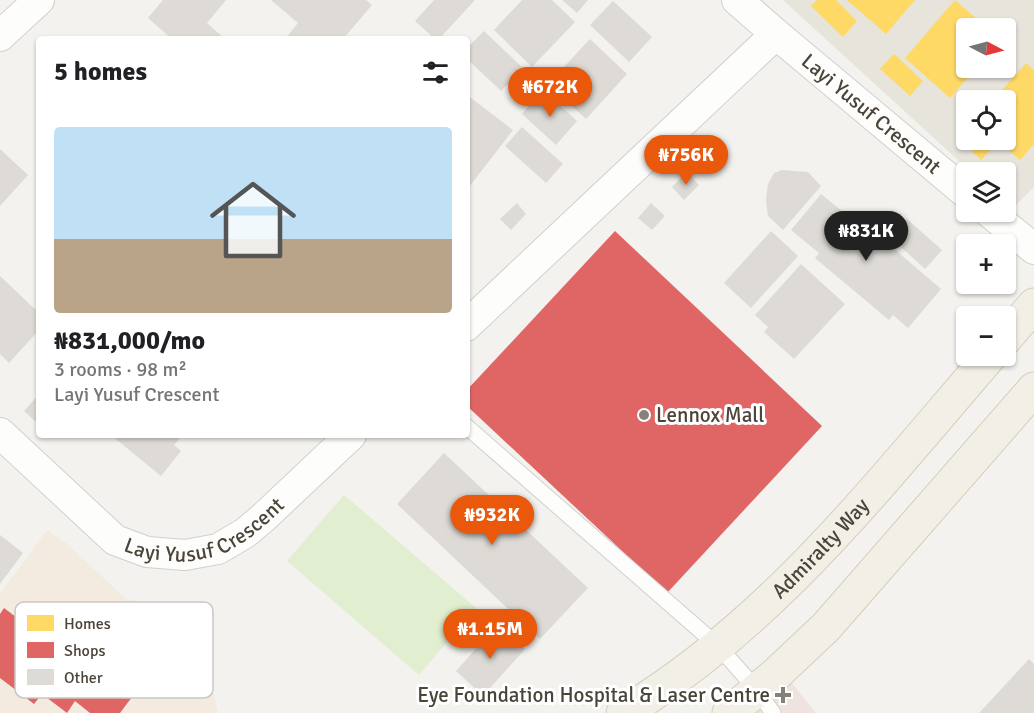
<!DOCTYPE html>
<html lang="en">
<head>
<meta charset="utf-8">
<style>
  body { margin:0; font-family:Signika,sans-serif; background:#f6f6f6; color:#202124; height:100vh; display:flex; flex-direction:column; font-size:22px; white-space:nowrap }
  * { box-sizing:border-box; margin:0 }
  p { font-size:20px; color:#757577 }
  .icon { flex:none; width:33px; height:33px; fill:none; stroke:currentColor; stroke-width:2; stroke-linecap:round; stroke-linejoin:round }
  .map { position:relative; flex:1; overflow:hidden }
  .sheet { position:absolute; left:36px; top:36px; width:434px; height:402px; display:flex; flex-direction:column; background:#fff; border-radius:6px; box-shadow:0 2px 4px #0004 }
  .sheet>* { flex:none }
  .needle { width:39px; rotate:96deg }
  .fabs { position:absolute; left:956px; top:18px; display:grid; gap:12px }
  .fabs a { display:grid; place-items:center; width:60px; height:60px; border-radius:6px; background:#fff; box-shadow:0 2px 4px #0004; font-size:30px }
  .price { position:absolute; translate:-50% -51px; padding:0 14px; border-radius:21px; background:#ea580c; color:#fff; font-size:20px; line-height:39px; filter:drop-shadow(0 2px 3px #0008) }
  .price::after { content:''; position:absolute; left:50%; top:36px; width:18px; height:14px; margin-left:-9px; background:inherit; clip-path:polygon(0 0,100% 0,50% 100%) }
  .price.current { background:#222; color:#fff }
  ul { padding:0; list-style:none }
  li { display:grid; align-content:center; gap:12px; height:318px; padding:0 18px }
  li span { display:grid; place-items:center; height:186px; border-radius:6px; color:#555 }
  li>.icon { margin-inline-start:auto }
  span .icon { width:108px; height:108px; fill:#fffc; stroke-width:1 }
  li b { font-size:26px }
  h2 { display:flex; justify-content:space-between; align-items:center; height:72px; padding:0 18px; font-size:26px }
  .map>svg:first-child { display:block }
  .residential { fill:#e7e4dc; fill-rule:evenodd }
  .commercial { fill:#f3ebdf }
  .medical { fill:#eee3df }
  .green { fill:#e1eecf }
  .homes { fill:#ffd966 }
  .shops { fill:#e06666 }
  .building { fill:#dedbd6 }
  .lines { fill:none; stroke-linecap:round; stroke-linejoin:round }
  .lane-casing { stroke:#d2d0cb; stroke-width:17 }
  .street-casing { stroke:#d2d0cb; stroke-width:32 }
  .primary-casing { stroke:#d6cebb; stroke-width:35 }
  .lane { stroke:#fdfdfc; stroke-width:15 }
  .street { stroke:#fdfdfc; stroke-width:30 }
  .primary { stroke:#f2efe6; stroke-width:33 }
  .poi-dot { fill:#868178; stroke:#fff; stroke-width:2 }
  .labels { text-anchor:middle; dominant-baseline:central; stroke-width:6; stroke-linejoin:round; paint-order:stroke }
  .street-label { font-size:21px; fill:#4b4439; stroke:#fff }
  .poi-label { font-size:21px; fill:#4b4439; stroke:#fff; text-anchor:start }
  .key { fill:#fff; stroke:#c9c7c4; stroke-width:1.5 }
  .key-label { font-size:16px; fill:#4b4439 }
</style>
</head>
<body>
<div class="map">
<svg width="1034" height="713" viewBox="0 0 1034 713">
  <rect width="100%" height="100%" fill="#f4f2ee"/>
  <path class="residential" d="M 783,0 L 1034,0 L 1034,187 L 1012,209 L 1005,203 L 1005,172 L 971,172 ZM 966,28 L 1005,28 L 1005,68 L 966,68 ZM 966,100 L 1005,100 L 1005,140 L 966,140 Z"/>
  <polygon class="commercial" points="47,530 66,543 126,599 195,610 218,713 0,713 0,594"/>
  <polygon class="medical" points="786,676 816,713 744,713"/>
  <polygon class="green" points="344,495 476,608 419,675 287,561"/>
  <g class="homes">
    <polygon points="817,0 836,0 857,21 843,37 811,6"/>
    <polygon points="847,0 915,0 886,34"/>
    <polygon points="955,0 979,21 973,28 966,28 966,68 976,68 950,98 905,58"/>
    <polygon points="894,54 923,81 910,96 880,69"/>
    <polygon points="1026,63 1034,70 1034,144 1020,160 997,140 1005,140 1005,100 993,100"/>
    <polygon points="966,125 966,140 984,140 993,147 981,160 956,136"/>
  </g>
  <g class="shops">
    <polygon points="615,231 822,426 667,593 466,405 466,391"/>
    <polygon points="4,608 36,632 44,621 78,647 86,635 110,653 118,643 153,669 120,713 90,713 75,701 67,713 42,694 34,704 0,678 0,614"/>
  </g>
  <g class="building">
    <polygon points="163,0 226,0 207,23 225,39 172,39 148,18"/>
    <polygon points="271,0 366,0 372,5 343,39 285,39 298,23"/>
    <polygon points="434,0 475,0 439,39 435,39 415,21"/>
    <polygon points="522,0 552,0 575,22 532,67 494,30"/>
    <polygon points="562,0 588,0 577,13"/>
    <polygon points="613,1 652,37 629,62 590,25"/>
    <polygon points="484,31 523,68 501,91 466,58 466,49"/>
    <polygon points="590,39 627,74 586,119 548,84"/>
    <polygon points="543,90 577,121 556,145 522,114"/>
    <polygon points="466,94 513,130 466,191"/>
    <polygon points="522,127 563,164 546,183 505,146"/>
    <polygon points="0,149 28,175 0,206"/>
    <polygon points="782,170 808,172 821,186 783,230 768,216 766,200 768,184 774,173"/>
    <polygon points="687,172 699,185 684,200 672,187"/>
    <polygon points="821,194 848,216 851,212 941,289 908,328 893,315 889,320 815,258 819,253 791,230"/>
    <polygon points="517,203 526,214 511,230 500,219"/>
    <polygon points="651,203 665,216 652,230 638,218"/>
    <polygon points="907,219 942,250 925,269 890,237"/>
    <polygon points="771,231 798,256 751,308 724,283"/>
    <polygon points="801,264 845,304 794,359 764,332 768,327 755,315"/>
    <polygon points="0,276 39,313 39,330 9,363 0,354"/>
    <polygon points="39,394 39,425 24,411"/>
    <polygon points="111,435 183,435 174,445 181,451 161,476"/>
    <polygon points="444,453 588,588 540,639 397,504"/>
    <polygon points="0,535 23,553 0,584"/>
    <polygon points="498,624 525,649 483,696 456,671"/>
    <polygon points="1029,659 1034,664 1034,713 979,713"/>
  </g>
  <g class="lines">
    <g class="lane-casing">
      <polyline id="lane" points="466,426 718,646 757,690 773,713"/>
    </g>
    <g class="street-casing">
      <g id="street">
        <path id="s1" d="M 737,0 L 776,34 L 966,193"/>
        <polyline points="0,36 39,0"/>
        <polyline points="989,212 1034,249"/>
        <polyline points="466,326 776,34"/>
        <path id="s2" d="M 0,433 L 115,540 L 147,552 L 185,555 L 218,549 L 245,533 L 264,517 L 351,435"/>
      </g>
    </g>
    <g class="primary-casing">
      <g id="primary">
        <polyline points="1005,339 1034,305"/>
        <path id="s3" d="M 623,713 C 771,625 879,484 990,356"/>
        <polyline points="729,713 775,675 826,627 1034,389"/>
      </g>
    </g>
    <use href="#lane" class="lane"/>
    <use href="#street" class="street"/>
    <use href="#primary" class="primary"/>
  </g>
  <g class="poi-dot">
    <circle cx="644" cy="415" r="6"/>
    <path d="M780 686h6v6h6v6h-6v6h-6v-6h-6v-6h6z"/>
  </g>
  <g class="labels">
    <g class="street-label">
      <text stroke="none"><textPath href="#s1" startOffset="176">Layi Yusuf Crescent</textPath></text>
      <text stroke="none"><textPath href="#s2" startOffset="255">Layi Yusuf Crescent</textPath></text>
      <text stroke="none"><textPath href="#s3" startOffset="258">Admiralty Way</textPath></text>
    </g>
    <g class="poi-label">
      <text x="656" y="415">Lennox Mall</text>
      <text x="770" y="695" text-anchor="end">Eye Foundation Hospital &amp; Laser Centre</text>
    </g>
  </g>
  <rect x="15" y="602" width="198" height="96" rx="9" class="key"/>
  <rect x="27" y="615" width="27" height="16" fill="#ffd966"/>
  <rect x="27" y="642" width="27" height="16" fill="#e06666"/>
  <rect x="27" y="669" width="27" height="16" fill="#dedbd6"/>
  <g class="key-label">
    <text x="64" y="629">Homes</text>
    <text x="64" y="656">Shops</text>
    <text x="64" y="683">Other</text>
  </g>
</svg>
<div class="fabs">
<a><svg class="needle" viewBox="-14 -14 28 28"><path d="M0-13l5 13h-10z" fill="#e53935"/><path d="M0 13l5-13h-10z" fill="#757577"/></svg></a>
<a><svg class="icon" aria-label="locate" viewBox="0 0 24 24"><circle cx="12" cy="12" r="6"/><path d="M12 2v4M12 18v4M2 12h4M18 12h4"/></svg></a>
<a><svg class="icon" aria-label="layers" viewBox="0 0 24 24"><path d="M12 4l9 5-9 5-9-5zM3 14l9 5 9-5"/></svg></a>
<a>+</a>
<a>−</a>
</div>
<b class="price" style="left:550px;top:118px">₦672K</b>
<b class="price" style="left:686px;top:186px">₦756K</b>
<b class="price current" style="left:866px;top:262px">₦831K</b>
<b class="price" style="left:492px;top:546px">₦932K</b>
<b class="price" style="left:490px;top:660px">₦1.15M</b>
<section class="sheet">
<h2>5 homes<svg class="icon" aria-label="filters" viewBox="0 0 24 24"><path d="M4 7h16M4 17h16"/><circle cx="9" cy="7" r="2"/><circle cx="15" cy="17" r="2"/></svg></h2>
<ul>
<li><span style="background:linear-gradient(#bfe0f5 60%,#b9a48a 0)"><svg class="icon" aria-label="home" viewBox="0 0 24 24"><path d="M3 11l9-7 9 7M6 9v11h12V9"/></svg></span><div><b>₦831,000/mo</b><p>3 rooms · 98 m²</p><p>Layi Yusuf Crescent</p></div></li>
</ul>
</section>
</div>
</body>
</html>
